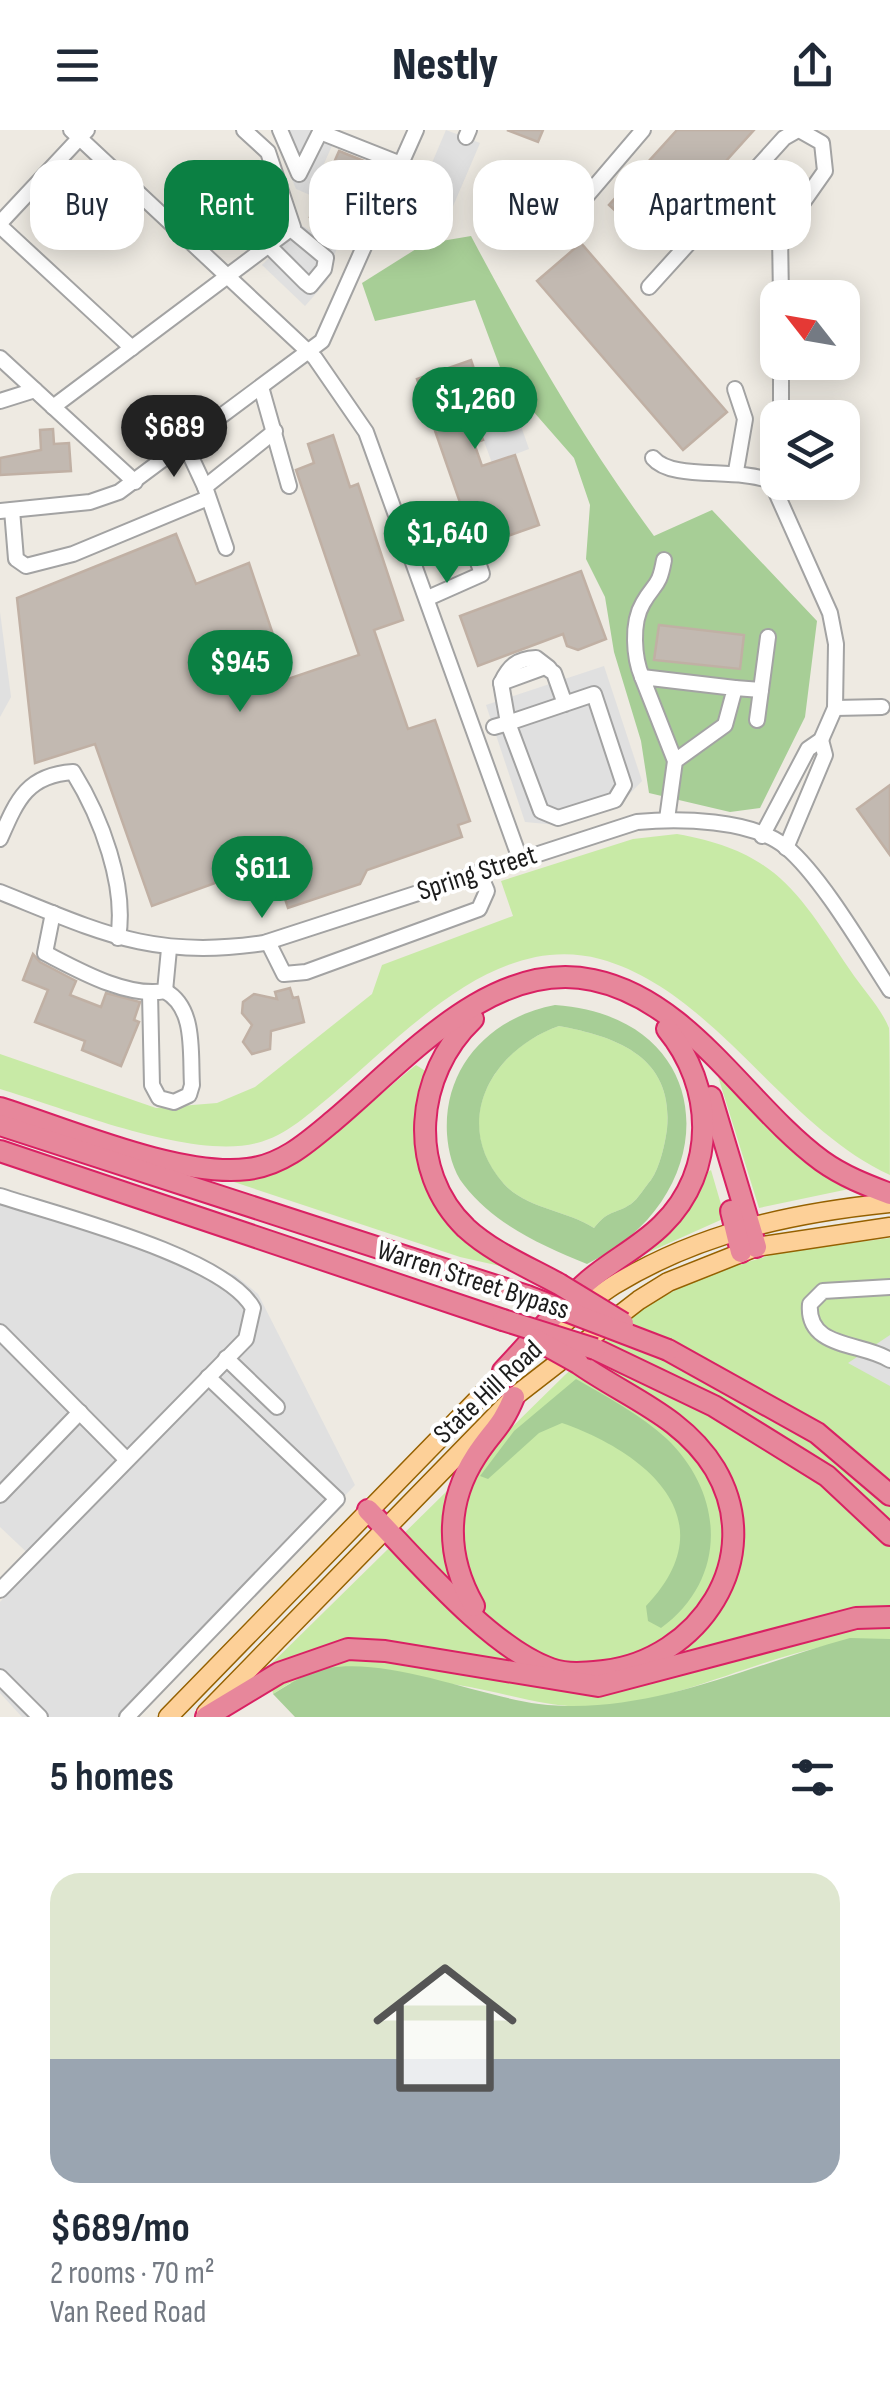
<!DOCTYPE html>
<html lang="en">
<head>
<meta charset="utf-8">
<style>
  body { margin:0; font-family:"Sofia Sans Condensed",sans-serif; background:#f2f2f3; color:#1f2937; height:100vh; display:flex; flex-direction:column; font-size:38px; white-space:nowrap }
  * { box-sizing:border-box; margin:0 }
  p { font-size:32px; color:#747a83 }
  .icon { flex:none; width:55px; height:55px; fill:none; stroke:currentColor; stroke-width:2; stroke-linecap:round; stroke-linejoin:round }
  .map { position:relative; height:1587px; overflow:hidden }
  .details { display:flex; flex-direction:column; background:#fff; flex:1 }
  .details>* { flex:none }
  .guide { position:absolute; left:30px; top:30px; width:830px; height:90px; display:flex; gap:20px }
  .needle { width:65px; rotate:301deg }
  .controls { position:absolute; left:760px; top:150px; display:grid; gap:20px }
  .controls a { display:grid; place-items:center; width:100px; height:100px; border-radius:20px; background:#fff; box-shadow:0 5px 25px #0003; font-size:50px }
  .price { position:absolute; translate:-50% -85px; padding:0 22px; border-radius:35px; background:#0b8043; color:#fff; font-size:32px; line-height:65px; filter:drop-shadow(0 2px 5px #0008) }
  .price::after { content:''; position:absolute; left:50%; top:60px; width:30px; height:22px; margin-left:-15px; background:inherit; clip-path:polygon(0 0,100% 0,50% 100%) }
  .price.current { background:#222; color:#fff }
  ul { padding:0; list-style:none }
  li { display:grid; align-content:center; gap:20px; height:530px; padding:0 50px }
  li span { display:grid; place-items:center; height:310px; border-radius:30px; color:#555 }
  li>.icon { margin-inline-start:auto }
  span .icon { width:180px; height:180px; fill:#fffc; stroke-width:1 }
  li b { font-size:42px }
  h2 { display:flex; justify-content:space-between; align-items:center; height:120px; padding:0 50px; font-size:42px }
  .pill { padding:0 35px; border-radius:30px; background:#fff; box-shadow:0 5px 25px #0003; font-size:35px; line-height:90px }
  .pill.current { background:#0b8043; color:#fff }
  header { display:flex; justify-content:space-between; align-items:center; height:130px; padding:0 50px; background:#fff; font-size:45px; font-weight:800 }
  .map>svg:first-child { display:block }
  .grass { fill:#c8eaa6 }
  .forest { fill:#a7ce96; fill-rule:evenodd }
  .parking { fill:#e0e0e0 }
  .building { fill:#c2b9b1; stroke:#c0b0a4; stroke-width:2.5 }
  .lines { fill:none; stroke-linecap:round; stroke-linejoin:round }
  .minor-casing { stroke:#a3a3a3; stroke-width:18 }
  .major-casing { stroke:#956100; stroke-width:21 }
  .highway-casing { stroke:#d92163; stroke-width:24 }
  .minor { stroke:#fff; stroke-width:14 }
  .major { stroke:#fdd098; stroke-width:18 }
  .highway { stroke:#e7879b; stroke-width:20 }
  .highway-bridge-casing { stroke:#d92163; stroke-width:24; stroke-linecap:butt }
  .highway-bridge { stroke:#e7879b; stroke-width:20 }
  .labels { text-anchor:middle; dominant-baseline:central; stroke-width:8; stroke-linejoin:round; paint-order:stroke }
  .street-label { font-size:28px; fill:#1c1c1c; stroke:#fff }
</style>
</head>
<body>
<header><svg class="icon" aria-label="menu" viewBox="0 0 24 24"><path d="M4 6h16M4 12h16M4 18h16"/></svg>Nestly<svg class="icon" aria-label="share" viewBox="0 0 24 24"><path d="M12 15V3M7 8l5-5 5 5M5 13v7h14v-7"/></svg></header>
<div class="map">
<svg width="890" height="1587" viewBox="0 0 890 1587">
  <rect width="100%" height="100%" fill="#eeeae2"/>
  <g class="grass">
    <path d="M 677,704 C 777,722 797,761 850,840 C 862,858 881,878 889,898 C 890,917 890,1018 890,1045 C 783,996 714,860 600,829 C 495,801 405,904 333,964 C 311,982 286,1006 257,1013 C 190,1030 68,979 0,959 L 0,924 L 156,978 L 217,973 L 255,957 L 372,864 L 382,835 L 513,786 L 501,751 L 633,709 Z"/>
    <path d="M 559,896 C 619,907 674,928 667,999 C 665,1014 660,1037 651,1050 C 645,1057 638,1069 631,1074 C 614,1085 609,1079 594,1098 C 566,1080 527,1079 504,1054 C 449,993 492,919 559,896 Z"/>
    <path d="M 416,935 L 427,942 L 424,1043 L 502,1130 L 500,1136 L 460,1127 L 231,1051 C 305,1039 359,981 416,935 Z"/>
    <polygon points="717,943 826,1045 849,1059 759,1078"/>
    <polygon points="711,1040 725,1088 638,1127 682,1087 704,1045"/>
    <path d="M 890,1108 L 890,1509 C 792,1508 706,1565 609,1576 C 557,1582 509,1563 458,1555 C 405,1547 345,1554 290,1553 L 273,1564 L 268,1537 L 566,1244 L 648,1174 L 712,1142 L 782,1122 Z"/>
  </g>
  <g class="forest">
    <path d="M 471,106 C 526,210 584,311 654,406 L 712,380 L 817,491 L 805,587 L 760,678 L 730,682 L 649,663 L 641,611 L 614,522 L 605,467 L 586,429 L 590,375 L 574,328 L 504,248 L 475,170 L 375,191 L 362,153 L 424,114 Z"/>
    <path d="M 555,875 C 724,887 725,1069 587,1134 C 541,1115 495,1095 464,1055 C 453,1042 448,1020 447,1004 C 443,936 491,887 555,875 ZM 559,896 C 619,907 674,928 667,999 C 665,1014 660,1037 651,1050 C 645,1057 638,1069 631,1074 C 614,1085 609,1079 594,1098 C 566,1080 527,1079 504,1054 C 450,993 491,920 559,896 Z"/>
    <path d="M 576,1249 C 607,1267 641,1285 667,1309 C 725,1365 728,1449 661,1498 L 648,1491 L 646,1476 C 729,1389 645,1322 562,1293 L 539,1303 L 488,1349 L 480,1346 L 514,1301 Z"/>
    <path d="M 850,1508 L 890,1509 L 890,1587 L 295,1587 L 273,1564 C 289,1554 309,1541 328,1538 C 393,1528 474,1565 539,1574 C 646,1587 749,1535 850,1508 Z"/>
  </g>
  <g class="parking">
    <polygon points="272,0 339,0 310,65 296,59"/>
    <polygon points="446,0 480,13 445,95 412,80"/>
    <polygon points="301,95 337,117 327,151 305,176 262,135"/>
    <polygon points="504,248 529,319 492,333 466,262"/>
    <polygon points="0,482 11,567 0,587"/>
    <polygon points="604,536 642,651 621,673 557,695 525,692 486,575"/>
    <polygon points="0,1065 235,1145 258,1164 355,1355 135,1587 22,1587 0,1563 0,1472 37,1432 0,1397"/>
    <polygon points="890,1205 890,1256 848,1233"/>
  </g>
  <g class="building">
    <polygon points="507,0 543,0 538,12"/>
    <polygon points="677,0 754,0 651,114 609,75"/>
    <polygon points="339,21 369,33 340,100 310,87"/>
    <polygon points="581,113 727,282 683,320 537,151"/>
    <polygon points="471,230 480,257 466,262 483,310 474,313 482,336 515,325 539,395 502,408 491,375 464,384 417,249"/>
    <polygon points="53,299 54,314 69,313 71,341 0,345 0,328 41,320 40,300"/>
    <polygon points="333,305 350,357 358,354 403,490 374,500 408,599 435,590 470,691 458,695 462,707 367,740 360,754 288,778 273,732 152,776 95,614 35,633 17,468 176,404 196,454 249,433 288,549 359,525 296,340 314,333 308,314"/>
    <polygon points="581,441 606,509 578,520 567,516 563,504 478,536 460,486"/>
    <polygon points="659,495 744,505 740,539 654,530"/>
    <polygon points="890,655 890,725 857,679"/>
    <polygon points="33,824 40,832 76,851 70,865 101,877 106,863 140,872 134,890 139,892 121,936 82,920 85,911 35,892 48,860 23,850"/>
    <polygon points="290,858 293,868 298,867 304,892 271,901 270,919 252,924 243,912 252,895 242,883 243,872 254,864 277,869 275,862"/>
  </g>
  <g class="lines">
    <g class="minor-casing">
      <g id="minor">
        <polyline points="71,0 315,228 366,302 520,729"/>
        <polyline points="280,0 299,44 321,0"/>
        <polyline points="320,2 401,34"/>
        <polyline points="466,7 469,0"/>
        <polyline points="573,82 643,0"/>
        <polyline points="0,93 87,0"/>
        <polyline points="0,96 132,218"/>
        <polyline points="271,118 305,152 310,156 324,139 326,128 291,99"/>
        <polyline points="649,157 784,8 798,0"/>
        <polyline points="781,168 780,105 825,41 822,13 799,0"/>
        <polyline points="0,228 135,352"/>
        <polyline points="781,232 781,288"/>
        <polyline points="261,257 289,356"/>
        <polyline points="735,259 745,289 736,341"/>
        <polyline points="0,271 35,260"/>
        <polyline points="53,277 293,97 268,22 244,0"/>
        <polyline points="185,314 205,357"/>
        <path d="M 653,328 C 672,351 735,337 771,351"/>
        <polyline points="12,380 16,429 26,436 73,424 208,368"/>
        <polyline points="0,381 90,372 119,362 322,211 416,0"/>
        <polyline points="226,418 205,357 275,301"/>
        <polyline points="428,468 482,444 466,397"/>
        <path d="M 642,547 C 634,528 631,493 643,473 C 655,452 659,458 664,430"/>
        <path d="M 501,553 C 509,536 517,529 536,528 L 549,538"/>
        <polyline points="735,558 761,560 768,507"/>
        <polyline points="835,578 882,577"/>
        <polyline points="757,590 761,560"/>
        <polyline points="494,597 508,593 594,564 624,655 615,670 558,688 541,681 508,593 501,553 545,537 554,543 565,574"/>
        <polyline points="667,689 675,631 725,595 735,558 642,547 675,631"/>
        <polyline points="762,706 808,619 821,610 835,578 836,514 830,483 771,351 778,308"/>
        <path d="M 0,709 C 17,670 27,645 73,642 C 101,687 127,756 118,808"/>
        <polyline points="786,718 825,625 821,610"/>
        <path d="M 0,762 C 100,802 153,830 264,813 L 637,692 C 678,688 752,689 786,717 C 821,746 864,820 890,860"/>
        <path d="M 53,783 L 45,823 C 78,840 127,868 165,861 L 169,819"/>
        <polyline points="268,812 284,844 306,842 479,779 487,761 479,742"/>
        <path d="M 150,863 L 152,955 L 159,968 L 174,972 L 189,965 L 192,955 C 190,922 196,878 165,861"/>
        <path d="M 0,1066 C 58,1085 225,1127 253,1178 L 246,1209 L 0,1460"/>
        <path d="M 890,1157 L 823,1161 L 810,1174 C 806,1219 862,1212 890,1230"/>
        <polyline points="0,1202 126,1329"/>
        <polyline points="226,1228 277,1277"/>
        <polyline points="0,1365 80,1282"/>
        <polyline points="0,1547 40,1587"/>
        <polyline points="127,1587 337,1369 208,1247"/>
      </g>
    </g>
    <g class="major-casing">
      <g id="major">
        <path d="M 542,1211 C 565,1193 589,1171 614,1155 C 699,1103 792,1083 890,1073"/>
        <polyline points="206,1583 514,1267 639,1170 668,1152 756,1117 890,1097"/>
        <polyline points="168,1587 513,1233"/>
      </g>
    </g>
    <g class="highway-casing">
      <g id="highway">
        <path d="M 473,889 C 415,944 406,1040 466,1098 C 492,1122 528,1137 559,1154"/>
        <polyline points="711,967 756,1117"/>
        <path d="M 0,978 C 67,999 180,1048 248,1039 C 282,1035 307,1013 332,992 C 404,932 491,828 593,850 C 690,870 747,976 822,1031 C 843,1046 866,1055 890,1064"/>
        <polyline points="0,995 527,1166"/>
        <polyline points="0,1021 503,1190"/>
        <polyline points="731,1081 741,1122"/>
        <polyline points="595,1219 714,1276 827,1346 890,1405"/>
        <polyline points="668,1220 817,1303 890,1365"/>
        <path d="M 503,1241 C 531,1212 557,1178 588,1151 C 611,1131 640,1117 662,1095 C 718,1040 714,956 667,899"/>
        <path d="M 368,1380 C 414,1427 490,1518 551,1539 C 569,1545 585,1543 604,1541 C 698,1530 768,1429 715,1339 C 683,1286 626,1267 578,1233"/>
        <path d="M 474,1476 C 446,1427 445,1374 476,1326 C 492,1301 502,1297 514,1267"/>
        <polyline points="206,1587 279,1543 348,1519 385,1521 598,1556 856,1488 890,1487"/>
      </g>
    </g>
    <use href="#minor" class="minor"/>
    <use href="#major" class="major"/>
    <use href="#highway" class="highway"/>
    <g class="highway-bridge-casing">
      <g id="highway-bridge">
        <polyline points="559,1154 623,1193"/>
        <polyline points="527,1166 668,1220"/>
        <polyline points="503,1190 595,1219"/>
        <polyline points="535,1209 578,1233"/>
      </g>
    </g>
    <use href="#highway-bridge" class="highway-bridge"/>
  </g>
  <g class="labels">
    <g class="street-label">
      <text transform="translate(477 743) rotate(-18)">Spring Street</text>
      <text transform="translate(473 1150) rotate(18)">Warren Street Bypass</text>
      <text transform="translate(488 1262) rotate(-43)">State Hill Road</text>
    </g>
  </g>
</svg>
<div class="controls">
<a><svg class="needle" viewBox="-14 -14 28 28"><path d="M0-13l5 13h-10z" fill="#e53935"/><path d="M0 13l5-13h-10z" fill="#747a83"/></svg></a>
<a><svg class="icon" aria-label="layers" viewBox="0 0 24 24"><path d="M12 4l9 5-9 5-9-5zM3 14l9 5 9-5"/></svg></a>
</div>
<b class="price" style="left:475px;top:322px">$1,260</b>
<b class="price current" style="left:174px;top:350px">$689</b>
<b class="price" style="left:447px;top:456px">$1,640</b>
<b class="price" style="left:240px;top:585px">$945</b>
<b class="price" style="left:262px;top:791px">$611</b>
<div class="guide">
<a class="pill">Buy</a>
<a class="pill current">Rent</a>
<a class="pill">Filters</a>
<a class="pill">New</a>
<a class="pill">Apartment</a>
</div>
</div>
<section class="details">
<h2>5 homes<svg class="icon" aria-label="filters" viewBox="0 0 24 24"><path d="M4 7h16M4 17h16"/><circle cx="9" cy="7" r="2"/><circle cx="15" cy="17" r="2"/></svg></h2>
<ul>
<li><span style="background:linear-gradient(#dfe7d0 60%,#9aa5b1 0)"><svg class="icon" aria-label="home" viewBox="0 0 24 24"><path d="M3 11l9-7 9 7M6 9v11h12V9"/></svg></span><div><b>$689/mo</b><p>2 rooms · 70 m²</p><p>Van Reed Road</p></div></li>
</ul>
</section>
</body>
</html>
